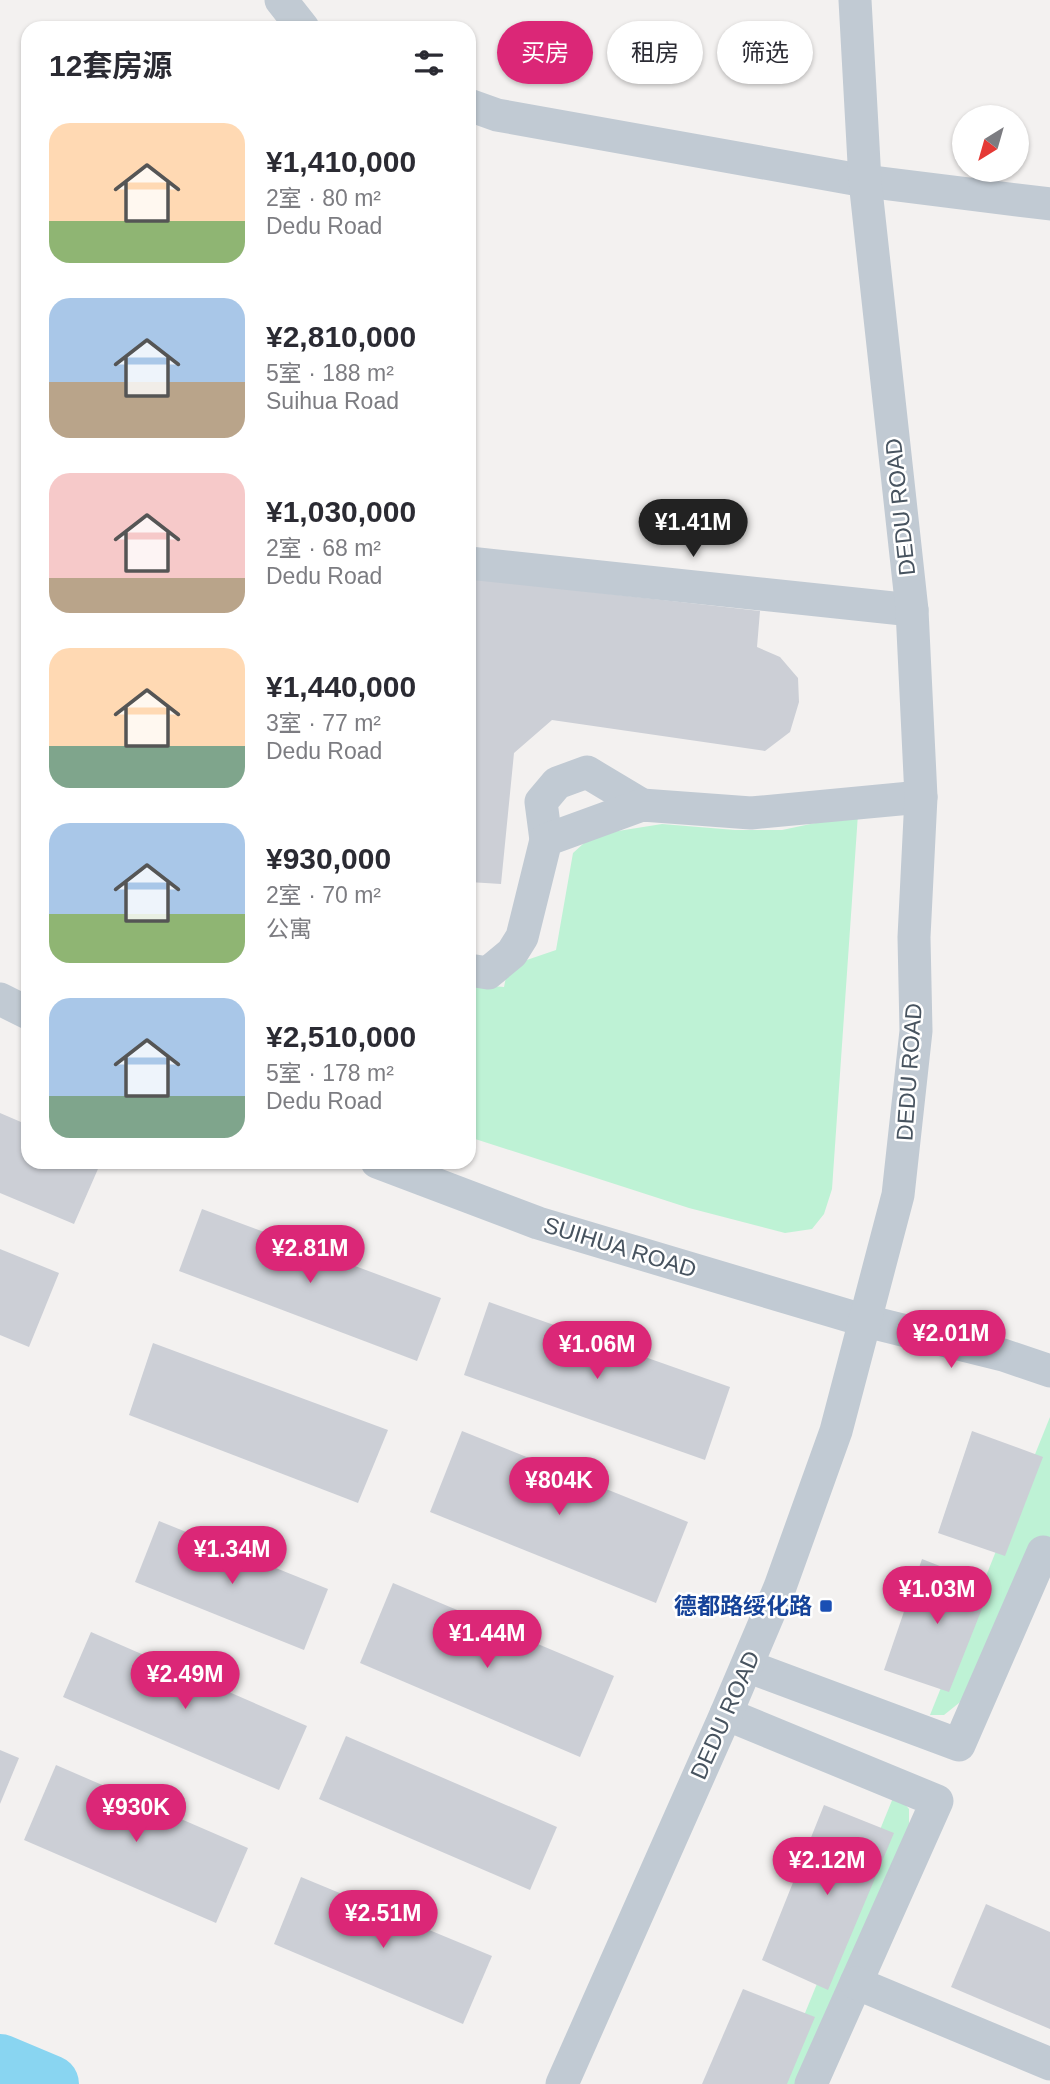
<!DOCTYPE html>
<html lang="zh">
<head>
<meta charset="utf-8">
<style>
  body { margin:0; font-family:Helvetica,"Noto Sans SC",sans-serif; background:#f2f2f3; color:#2b2b33; height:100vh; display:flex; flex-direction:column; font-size:26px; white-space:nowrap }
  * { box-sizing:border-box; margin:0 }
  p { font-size:23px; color:#7c7c81 }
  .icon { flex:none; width:38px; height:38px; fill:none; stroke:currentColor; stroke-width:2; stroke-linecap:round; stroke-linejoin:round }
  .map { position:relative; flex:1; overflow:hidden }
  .details { position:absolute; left:21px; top:21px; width:455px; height:1148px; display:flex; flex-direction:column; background:#fff; border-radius:21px; box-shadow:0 2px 5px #0004 }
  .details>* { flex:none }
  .banner { position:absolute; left:497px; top:21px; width:448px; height:63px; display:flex; gap:14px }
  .needle { width:46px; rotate:217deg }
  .controls { position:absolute; left:952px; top:105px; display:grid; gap:14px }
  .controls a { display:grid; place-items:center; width:77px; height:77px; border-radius:50%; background:#fff; box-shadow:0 2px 5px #0004; font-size:35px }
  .price { position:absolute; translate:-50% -60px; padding:0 16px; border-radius:24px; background:#db2777; color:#fff; font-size:23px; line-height:46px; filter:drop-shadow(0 2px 4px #0008) }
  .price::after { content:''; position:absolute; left:50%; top:42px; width:21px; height:16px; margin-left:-10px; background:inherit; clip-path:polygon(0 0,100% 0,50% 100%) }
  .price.selected { background:#222; color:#fff }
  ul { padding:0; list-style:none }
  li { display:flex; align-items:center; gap:21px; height:175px; padding:0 28px }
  li span { display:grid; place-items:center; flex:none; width:196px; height:140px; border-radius:21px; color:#555 }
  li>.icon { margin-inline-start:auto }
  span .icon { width:84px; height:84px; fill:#fffc; stroke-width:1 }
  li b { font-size:30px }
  h2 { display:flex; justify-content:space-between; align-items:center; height:84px; padding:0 28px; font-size:30px }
  .tag { padding:0 24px; border-radius:32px; background:#fff; box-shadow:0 2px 5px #0004; font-size:24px; line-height:63px }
  .tag.selected { background:#db2777; color:#fff }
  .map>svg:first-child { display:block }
  .green { fill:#bef2d5 }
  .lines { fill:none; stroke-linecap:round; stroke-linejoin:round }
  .river { stroke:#89d5f1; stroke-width:58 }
  .building { fill:#cccfd6 }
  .minor { stroke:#c1cad3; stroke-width:33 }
  .transit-dot { fill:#1a4fb4; stroke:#fff; stroke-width:2.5 }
  .labels { text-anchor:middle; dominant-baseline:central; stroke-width:5; stroke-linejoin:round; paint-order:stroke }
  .street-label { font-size:23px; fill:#47535f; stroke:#fff }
  .transit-label { font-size:23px; font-weight:bold; fill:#164399; stroke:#fff; text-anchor:end }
</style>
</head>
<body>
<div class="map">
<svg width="1050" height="2084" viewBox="0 0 1050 2084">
  <rect width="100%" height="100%" fill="#f3f1f0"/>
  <g class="green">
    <polygon points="858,814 832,1189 824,1214 812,1229 785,1233 689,1208 469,1137 469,984 504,987 507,972 518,963 556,950 573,853 593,835 662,824 735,830 782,830"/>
    <polygon points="1050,1417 1050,1548 969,1695 944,1715 930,1715"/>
    <polygon points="895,1793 909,1809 909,1845 806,2084 776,2084"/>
  </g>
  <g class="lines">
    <polyline class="river" points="0,2063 50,2084"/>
  </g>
  <g class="building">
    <polygon points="469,578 760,611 757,647 780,657 798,678 799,702 790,732 765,751 552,720 514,753 501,884 469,882"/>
    <polygon points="0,1113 28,1125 28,1162 101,1162 74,1224 0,1193"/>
    <polygon points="202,1209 441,1298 417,1361 179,1271"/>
    <polygon points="0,1249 59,1273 29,1347 0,1335"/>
    <polygon points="489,1302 730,1387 705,1460 464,1375"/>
    <polygon points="153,1343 388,1430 358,1503 129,1415"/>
    <polygon points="462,1431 688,1522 656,1603 430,1512"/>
    <polygon points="972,1431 1043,1457 1005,1556 938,1533"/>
    <polygon points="159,1521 328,1589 304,1650 135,1582"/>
    <polygon points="922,1559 991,1586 949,1692 884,1670"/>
    <polygon points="393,1583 614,1676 580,1757 360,1663"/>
    <polygon points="91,1632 307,1726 279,1790 63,1697"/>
    <polygon points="346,1736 557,1827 530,1890 319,1799"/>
    <polygon points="0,1750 19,1758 0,1804"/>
    <polygon points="56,1765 248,1848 216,1923 24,1840"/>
    <polygon points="824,1805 894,1833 828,1990 762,1960"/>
    <polygon points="301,1877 492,1956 463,2024 274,1944"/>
    <polygon points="986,1904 1050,1932 1050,2029 951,1987"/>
    <polygon points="743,1989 815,2017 787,2084 702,2084"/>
  </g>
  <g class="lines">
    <g class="minor">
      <polyline points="281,0 303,28"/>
      <polyline points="469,105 497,115 865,181 1050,204"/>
      <polyline points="469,563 912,610"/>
      <polyline points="546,840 541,802 557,783 587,772 642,805"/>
      <polyline points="469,970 488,973 512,953 522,937 546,840 642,805 751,813 921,797"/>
      <polyline points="0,999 28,1013"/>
      <polyline points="377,1162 538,1223 866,1321 1003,1355 1050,1371"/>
      <polyline points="747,1666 959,1745 1043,1552 1050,1555"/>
      <polyline points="726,1714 937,1801 811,2084"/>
      <polyline points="856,1983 1050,2064"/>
      <polyline points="562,2084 726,1714 780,1587 836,1431 898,1195 916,1031 914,937 921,797 912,610 865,181 855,0"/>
    </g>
  </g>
  <rect class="transit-dot" x="819" y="1599" width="14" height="14" rx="3.5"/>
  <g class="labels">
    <g class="street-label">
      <text transform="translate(900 507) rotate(-96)">DEDU ROAD</text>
      <text transform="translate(909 1072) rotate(-86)">DEDU ROAD</text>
      <text transform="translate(620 1247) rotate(17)">SUIHUA ROAD</text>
      <text transform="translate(725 1715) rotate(-66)">DEDU ROAD</text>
    </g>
    <g class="transit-label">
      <text x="812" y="1606">德都路绥化路</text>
    </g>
  </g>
</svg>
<div class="controls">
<a><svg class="needle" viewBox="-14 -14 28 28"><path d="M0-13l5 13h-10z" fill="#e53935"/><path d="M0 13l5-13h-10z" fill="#7c7c81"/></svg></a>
</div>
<b class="price selected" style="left:693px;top:559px">¥1.41M</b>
<b class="price" style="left:310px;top:1285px">¥2.81M</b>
<b class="price" style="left:951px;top:1370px">¥2.01M</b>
<b class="price" style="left:597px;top:1381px">¥1.06M</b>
<b class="price" style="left:559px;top:1517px">¥804K</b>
<b class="price" style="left:232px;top:1586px">¥1.34M</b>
<b class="price" style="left:937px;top:1626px">¥1.03M</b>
<b class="price" style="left:487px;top:1670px">¥1.44M</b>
<b class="price" style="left:185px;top:1711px">¥2.49M</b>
<b class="price" style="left:136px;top:1844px">¥930K</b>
<b class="price" style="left:827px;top:1897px">¥2.12M</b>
<b class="price" style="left:383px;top:1950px">¥2.51M</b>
<div class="banner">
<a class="tag selected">买房</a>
<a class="tag">租房</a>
<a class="tag">筛选</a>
</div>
<section class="details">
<h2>12套房源<svg class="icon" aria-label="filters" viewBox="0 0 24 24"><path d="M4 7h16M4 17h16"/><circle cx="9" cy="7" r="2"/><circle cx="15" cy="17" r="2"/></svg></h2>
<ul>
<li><span style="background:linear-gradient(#ffd9b3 70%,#8fb573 0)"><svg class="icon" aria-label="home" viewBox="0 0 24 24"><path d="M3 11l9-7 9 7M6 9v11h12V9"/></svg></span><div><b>¥1,410,000</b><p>2室 · 80 m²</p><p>Dedu Road</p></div></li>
<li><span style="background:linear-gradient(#a9c7e8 60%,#b9a48a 0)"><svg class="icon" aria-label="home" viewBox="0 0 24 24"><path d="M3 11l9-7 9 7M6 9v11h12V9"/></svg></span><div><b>¥2,810,000</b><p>5室 · 188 m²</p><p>Suihua Road</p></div></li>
<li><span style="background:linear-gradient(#f6c9c9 75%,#b9a48a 0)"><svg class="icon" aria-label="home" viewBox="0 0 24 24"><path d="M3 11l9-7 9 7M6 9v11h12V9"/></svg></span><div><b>¥1,030,000</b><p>2室 · 68 m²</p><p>Dedu Road</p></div></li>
<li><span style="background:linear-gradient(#ffd9b3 70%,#7fa58c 0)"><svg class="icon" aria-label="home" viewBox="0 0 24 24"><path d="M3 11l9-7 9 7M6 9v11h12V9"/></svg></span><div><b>¥1,440,000</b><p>3室 · 77 m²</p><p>Dedu Road</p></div></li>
<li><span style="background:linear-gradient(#a9c7e8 65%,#8fb573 0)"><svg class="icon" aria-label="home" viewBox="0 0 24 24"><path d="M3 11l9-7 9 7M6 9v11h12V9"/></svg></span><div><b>¥930,000</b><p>2室 · 70 m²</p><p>公寓</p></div></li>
<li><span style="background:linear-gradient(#a9c7e8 70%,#7fa58c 0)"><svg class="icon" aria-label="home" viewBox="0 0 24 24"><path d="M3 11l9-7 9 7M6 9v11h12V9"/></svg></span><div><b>¥2,510,000</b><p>5室 · 178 m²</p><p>Dedu Road</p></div></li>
</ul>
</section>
</div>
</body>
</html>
